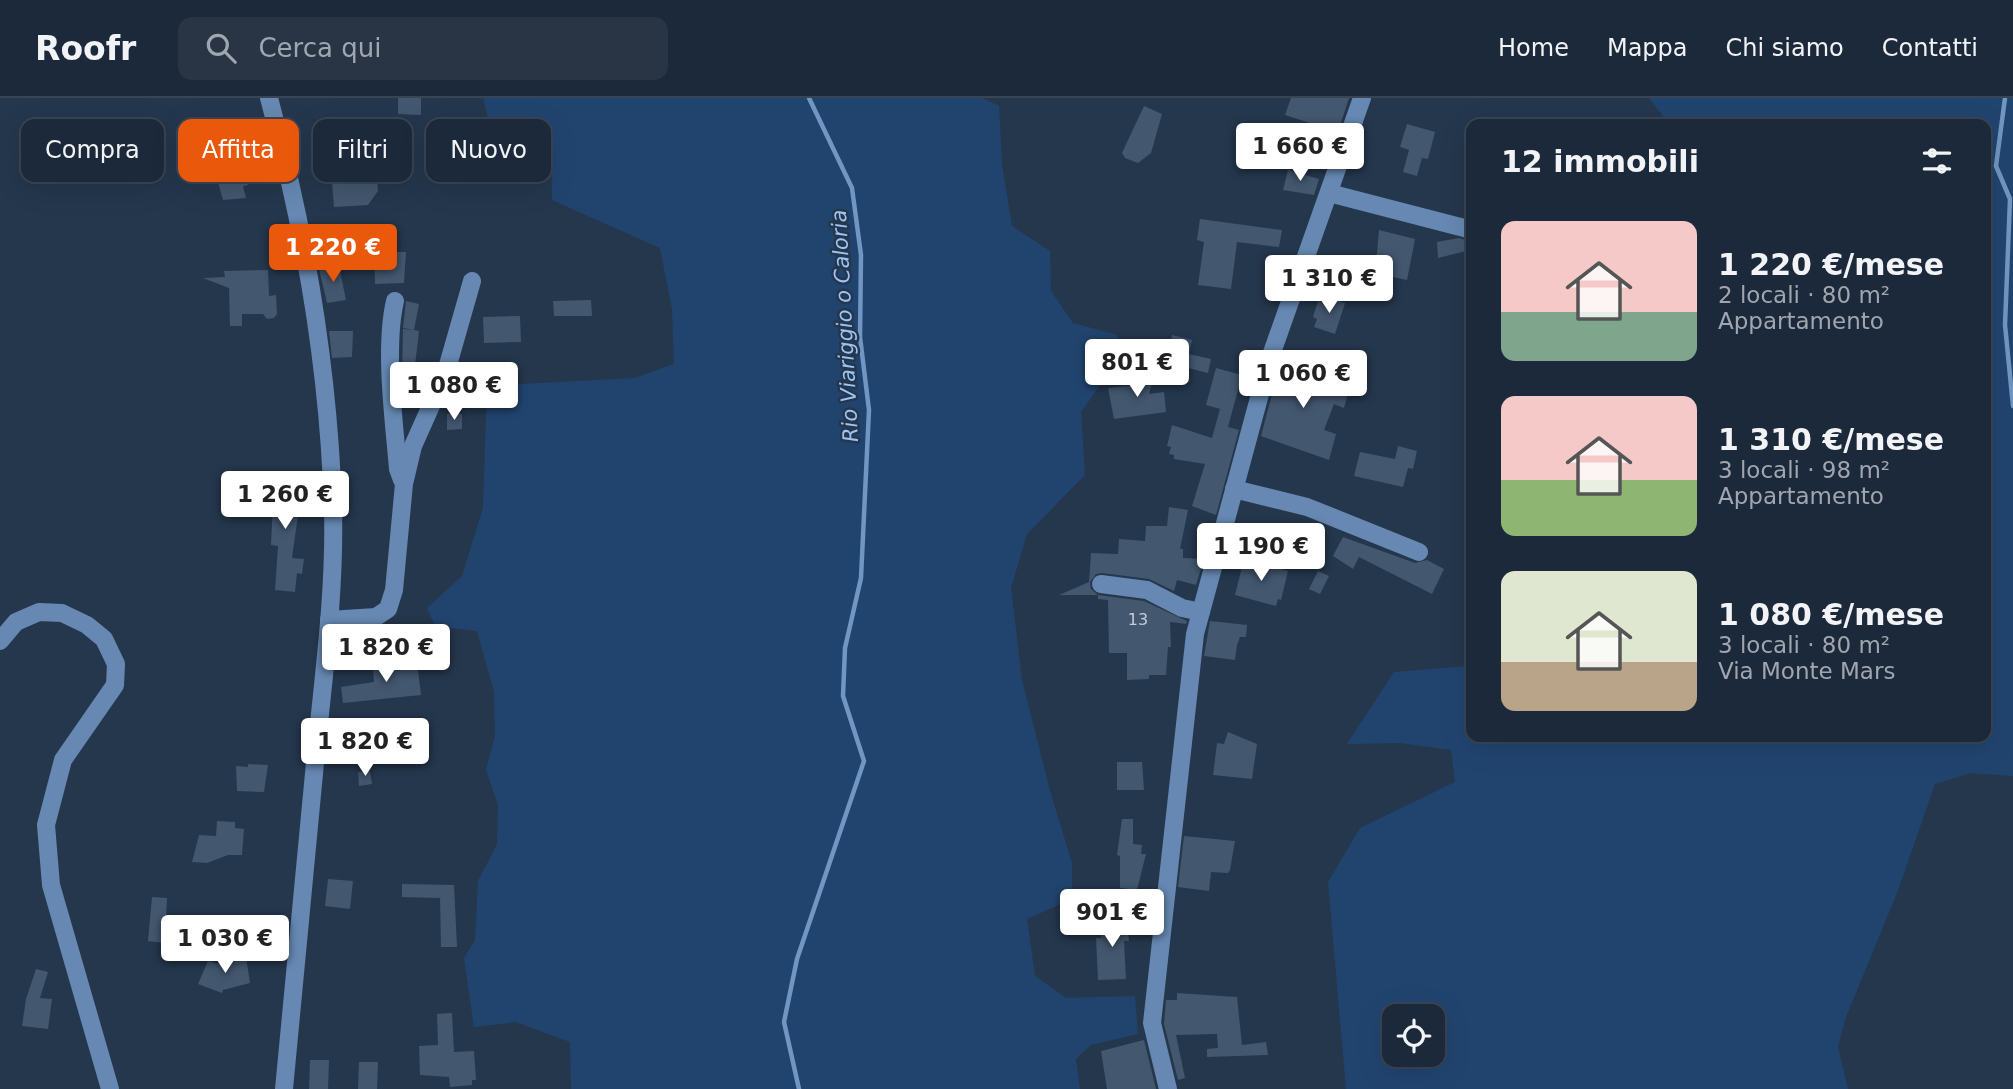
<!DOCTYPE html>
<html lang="it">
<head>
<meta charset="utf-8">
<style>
  body { margin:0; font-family:"DejaVu Sans",sans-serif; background:#293545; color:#f1f3f6; height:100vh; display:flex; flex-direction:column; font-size:26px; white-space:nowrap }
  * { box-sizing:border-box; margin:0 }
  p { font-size:23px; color:#a0a6af }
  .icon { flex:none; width:38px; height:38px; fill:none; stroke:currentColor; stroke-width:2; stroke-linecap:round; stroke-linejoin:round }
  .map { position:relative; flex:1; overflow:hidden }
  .details { position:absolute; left:1466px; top:21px; width:525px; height:623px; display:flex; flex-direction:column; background:#1c293a; border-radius:14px; box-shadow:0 7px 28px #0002,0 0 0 2px #3a4554 }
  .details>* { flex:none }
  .banner { position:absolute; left:21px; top:21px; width:665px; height:63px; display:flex; gap:14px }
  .controls { position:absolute; left:1382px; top:906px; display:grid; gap:14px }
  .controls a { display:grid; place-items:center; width:63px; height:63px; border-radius:14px; background:#1c293a; box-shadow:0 7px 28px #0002,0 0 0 2px #3a4554; font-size:35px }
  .price { position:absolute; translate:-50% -60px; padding:0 16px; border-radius:7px; background:#fff; color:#222; font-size:23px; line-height:46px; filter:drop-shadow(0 2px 4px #0008) }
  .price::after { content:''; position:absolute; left:50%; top:42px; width:21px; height:16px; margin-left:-10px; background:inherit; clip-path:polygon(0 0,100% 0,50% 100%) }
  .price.selected { background:#ea580c; color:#fff }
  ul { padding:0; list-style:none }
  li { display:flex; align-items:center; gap:21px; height:175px; padding:0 35px }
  li span { display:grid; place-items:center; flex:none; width:196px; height:140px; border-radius:14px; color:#555 }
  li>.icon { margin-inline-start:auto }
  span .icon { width:84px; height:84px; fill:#fffc; stroke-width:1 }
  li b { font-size:30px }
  h2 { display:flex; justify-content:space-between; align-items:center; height:84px; padding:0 35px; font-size:30px }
  .chip { padding:0 24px; border-radius:14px; background:#1c293a; box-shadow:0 7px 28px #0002,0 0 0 2px #3a4554; font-size:24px; line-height:63px }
  .chip.selected { background:#ea580c; color:#fff }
  header { display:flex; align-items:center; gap:42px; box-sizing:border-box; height:98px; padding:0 35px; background:#1c293a; border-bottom:2px solid #3a4554 }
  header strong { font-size:33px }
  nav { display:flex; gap:38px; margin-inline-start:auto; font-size:24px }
  .search { width:490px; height:63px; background:#293545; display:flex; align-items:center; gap:18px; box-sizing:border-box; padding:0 24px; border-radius:14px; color:#a0a6af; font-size:26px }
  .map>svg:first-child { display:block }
  .green { fill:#21446f; fill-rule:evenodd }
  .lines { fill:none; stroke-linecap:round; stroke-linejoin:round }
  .stream { stroke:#7196c1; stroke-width:4.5 }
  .building { fill:#43576f }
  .minor { stroke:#6688b2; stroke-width:18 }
  .labels { text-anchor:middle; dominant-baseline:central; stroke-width:5; stroke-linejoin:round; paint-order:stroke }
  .number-label { font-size:16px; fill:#c2cdda }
  .water-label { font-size:21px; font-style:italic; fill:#9dc4f5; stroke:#25374d }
</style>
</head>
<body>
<header>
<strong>Roofr</strong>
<div class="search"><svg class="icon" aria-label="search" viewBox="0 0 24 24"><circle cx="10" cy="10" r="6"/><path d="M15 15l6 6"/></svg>Cerca qui</div>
<nav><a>Home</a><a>Mappa</a><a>Chi siamo</a><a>Contatti</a></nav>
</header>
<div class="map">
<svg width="2013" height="991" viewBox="0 0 2013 991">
  <rect width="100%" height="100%" fill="#25374d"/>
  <g class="green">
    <polygon points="483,0 982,0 999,8 1002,67 1012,128 1050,153 1051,193 1073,225 1118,237 1104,282 1081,314 1085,377 1027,436 1011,490 1022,582 1050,693 1072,765 1072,801 1027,821 1035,878 1066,900 1135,898 1138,936 1091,947 1076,961 1080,991 571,991 570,944 516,924 474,929 464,860 475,842 478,783 497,746 498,707 486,672 495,638 494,594 477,533 435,528 427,510 462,478 483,410 487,288 635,280 674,266 672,211 660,150 552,102 551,36 488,20"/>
    <path d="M 1649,0 L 2013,0 L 2013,678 L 1970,675 L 1935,686 L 1897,795 L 1846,919 L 1838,949 L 1848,991 L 1346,991 L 1328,784 L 1360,730 L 1455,684 L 1451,652 L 1400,645 L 1347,646 L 1394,574 L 1468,568 L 1472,548 L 1472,639 L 1986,639 L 1986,26 L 1669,26 ZM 1395,919 L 1433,919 L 1433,957 L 1395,957 Z"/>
  </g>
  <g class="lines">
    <g class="stream">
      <polyline points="2005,0 1996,68 2010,101 2005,227 2013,308"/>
      <polyline points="799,991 784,924 797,861 864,663 843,598 845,550 861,480 869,312 860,239 861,157 852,90 809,0"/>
    </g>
  </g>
  <g class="building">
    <polygon points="398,0 421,0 421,17 398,16"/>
    <polygon points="1291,0 1349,0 1333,49 1315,43 1319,28 1285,17"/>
    <polygon points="1144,8 1162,16 1151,55 1138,65 1125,60 1122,55"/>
    <polygon points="244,22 256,65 243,69 231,26"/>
    <polygon points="1407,26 1435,34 1428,61 1422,60 1417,78 1403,74 1409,52 1400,49"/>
    <polygon points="356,28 362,41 367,40 370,54 331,61 326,33"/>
    <polygon points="243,69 248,87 243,88 246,100 223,102 216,77"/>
    <polygon points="1288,72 1319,81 1314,97 1283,92"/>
    <polygon points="377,80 378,93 368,107 334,109 332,84"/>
    <polygon points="1200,121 1282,132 1279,149 1237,144 1231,191 1198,187 1204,144 1197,142"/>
    <polygon points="1379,132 1415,141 1407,182 1388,178 1390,170 1376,167"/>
    <polygon points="1459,140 1469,143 1470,152 1438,160 1437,144"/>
    <polygon points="374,154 406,154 404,185 375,186"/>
    <polygon points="339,168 346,202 327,205 319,171"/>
    <polygon points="268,172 269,198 276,197 277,216 274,220 267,221 263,216 242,216 242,228 230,228 229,190 203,180 225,179 224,173"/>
    <polygon points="1328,199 1345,205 1335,236 1314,229 1317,221 1313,219 1318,203 1326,205"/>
    <polygon points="591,202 592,218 554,218 553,203"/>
    <polygon points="406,203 419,206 414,232 419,233 415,267 436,269 430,282 402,278 403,231 414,232 403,230"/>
    <polygon points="520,218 521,244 484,245 483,219"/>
    <polygon points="329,233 353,233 352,259 332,260"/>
    <polygon points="1172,237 1192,242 1189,256 1211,261 1208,275 1153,261 1157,249 1169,251"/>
    <polygon points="1281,262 1350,288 1344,310 1334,306 1324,332 1336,336 1329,362 1261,338"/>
    <polygon points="1216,270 1242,277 1228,329 1239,332 1216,417 1192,408 1205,366 1174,361 1174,357 1169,356 1171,349 1167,348 1172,327 1212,340 1220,311 1206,307"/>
    <polygon points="1143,272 1155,275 1149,296 1164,294 1166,314 1114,321 1108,290 1139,287"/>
    <polygon points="447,316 462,316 462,331 447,332"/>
    <polygon points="1398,348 1417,353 1413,371 1408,370 1403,389 1354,378 1360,354 1395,361"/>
    <polygon points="268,378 297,381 294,416 298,417 292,460 304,461 302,476 297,475 295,494 275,492 278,448 271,447 273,403 270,402 270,395 266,394"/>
    <polygon points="1169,409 1188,412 1180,451 1183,451 1183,460 1204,461 1196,487 1177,482 1174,493 1149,481 1102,475 1096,476 1090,484 1091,491 1098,497 1059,497 1089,484 1091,455 1118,456 1119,441 1145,443 1146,428 1167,428"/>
    <polygon points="1343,439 1415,465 1427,462 1444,471 1432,496 1359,459 1353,471 1333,458"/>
    <polygon points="1248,462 1288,473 1281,502 1278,501 1276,508 1235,497 1243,465 1247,466"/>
    <polygon points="1318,473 1329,478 1320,496 1309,491"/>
    <polygon points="1098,497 1144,503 1187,523 1186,526 1170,524 1171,549 1168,549 1166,577 1149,577 1149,581 1127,582 1127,555 1109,555 1108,502 1098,501"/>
    <polygon points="1210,523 1247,527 1246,539 1240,539 1237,547 1235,562 1204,558"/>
    <polygon points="417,564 421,597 343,605 341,589 374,584 373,569"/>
    <polygon points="1228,634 1257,646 1252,681 1213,677 1217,645 1224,646"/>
    <polygon points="1117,664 1142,664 1144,692 1117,692"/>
    <polygon points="248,666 268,667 264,694 237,693 236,668 248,669"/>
    <polygon points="370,673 372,686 359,688 358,674"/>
    <polygon points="1122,721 1133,721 1133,746 1142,747 1141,756 1146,756 1137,792 1120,790 1120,758 1117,757"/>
    <polygon points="217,723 235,724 235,730 244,731 242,757 228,757 207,765 192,764 199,737 216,738"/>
    <polygon points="1184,738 1235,743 1230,772 1228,775 1211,774 1209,793 1178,789"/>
    <polygon points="328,781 353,783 350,811 325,808"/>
    <polygon points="402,786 454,787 457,849 441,849 440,800 402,799"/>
    <polygon points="152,799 167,800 165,845 148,843"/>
    <polygon points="1127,820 1129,843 1124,843 1126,881 1098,882 1096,840 1101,840 1100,821"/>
    <polygon points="246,859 250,885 223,892 222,895 198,886 208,863 219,866"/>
    <polygon points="36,871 48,874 40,900 52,901 48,931 22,928 26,901"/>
    <polygon points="1177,895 1237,899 1242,947 1266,944 1268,957 1207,959 1207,951 1218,950 1217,936 1176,937 1185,980 1178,982 1164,926 1166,902 1177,902"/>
    <polygon points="452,915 454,954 474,953 476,982 472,982 472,987 450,989 449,979 420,977 419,948 438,947 437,916"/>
    <polygon points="1144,942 1156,991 1107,991 1101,953"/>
    <polygon points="310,962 329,962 328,991 309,991"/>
    <polygon points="359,964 378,964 377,991 358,991"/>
  </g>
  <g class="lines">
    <g class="minor">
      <path d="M 269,0 C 305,133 329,274 333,412 C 335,489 325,567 317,644 C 306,760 295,875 284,991"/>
      <polyline points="1329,95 1472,132"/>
      <path d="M 395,203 C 384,250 394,322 398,371 L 402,382"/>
      <polyline points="1234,391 1307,409 1419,454"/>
      <polyline points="1101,486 1147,492 1182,510 1201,514"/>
      <polyline points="329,522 376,519 388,511 394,492 404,386 413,348 446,274 472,183"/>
      <polyline points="0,543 16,524 39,514 62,515 87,527 104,541 116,566 115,587 63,662 46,727 51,787 110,991"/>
      <polyline points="1168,991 1152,925 1195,536 1269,263 1362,0"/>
    </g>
  </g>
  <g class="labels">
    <g class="number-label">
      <text x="1138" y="521">13</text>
    </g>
    <g class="water-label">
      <text transform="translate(845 228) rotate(-93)">Rio Viariggio o Caloria</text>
    </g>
  </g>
</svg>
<div class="controls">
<a><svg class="icon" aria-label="locate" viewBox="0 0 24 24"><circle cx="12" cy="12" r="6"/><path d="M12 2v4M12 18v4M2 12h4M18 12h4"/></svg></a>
</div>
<b class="price" style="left:1300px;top:85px">1 660 €</b>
<b class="price selected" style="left:333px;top:186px">1 220 €</b>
<b class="price" style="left:1329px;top:217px">1 310 €</b>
<b class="price" style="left:1137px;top:301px">801 €</b>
<b class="price" style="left:1303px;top:312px">1 060 €</b>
<b class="price" style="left:454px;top:324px">1 080 €</b>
<b class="price" style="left:285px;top:433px">1 260 €</b>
<b class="price" style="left:1261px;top:485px">1 190 €</b>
<b class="price" style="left:386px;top:586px">1 820 €</b>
<b class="price" style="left:365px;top:680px">1 820 €</b>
<b class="price" style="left:1112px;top:851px">901 €</b>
<b class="price" style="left:225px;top:877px">1 030 €</b>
<div class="banner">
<a class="chip">Compra</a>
<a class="chip selected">Affitta</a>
<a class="chip">Filtri</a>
<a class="chip">Nuovo</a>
</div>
<section class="details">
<h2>12 immobili<svg class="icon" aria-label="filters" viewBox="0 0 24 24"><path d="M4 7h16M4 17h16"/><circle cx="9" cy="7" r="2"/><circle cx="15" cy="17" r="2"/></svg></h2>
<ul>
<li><span style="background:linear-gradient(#f6c9c9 65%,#7fa58c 0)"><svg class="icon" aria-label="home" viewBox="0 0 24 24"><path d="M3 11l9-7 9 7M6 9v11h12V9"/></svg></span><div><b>1 220 €/mese</b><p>2 locali · 80 m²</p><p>Appartamento</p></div></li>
<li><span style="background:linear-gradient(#f6c9c9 60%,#8fb573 0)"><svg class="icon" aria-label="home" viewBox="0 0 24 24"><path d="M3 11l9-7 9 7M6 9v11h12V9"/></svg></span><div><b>1 310 €/mese</b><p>3 locali · 98 m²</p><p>Appartamento</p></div></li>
<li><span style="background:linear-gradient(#dfe7d0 65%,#b9a48a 0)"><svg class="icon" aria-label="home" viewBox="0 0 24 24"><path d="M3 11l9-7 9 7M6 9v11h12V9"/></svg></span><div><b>1 080 €/mese</b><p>3 locali · 80 m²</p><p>Via Monte Mars</p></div></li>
</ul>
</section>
</div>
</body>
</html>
